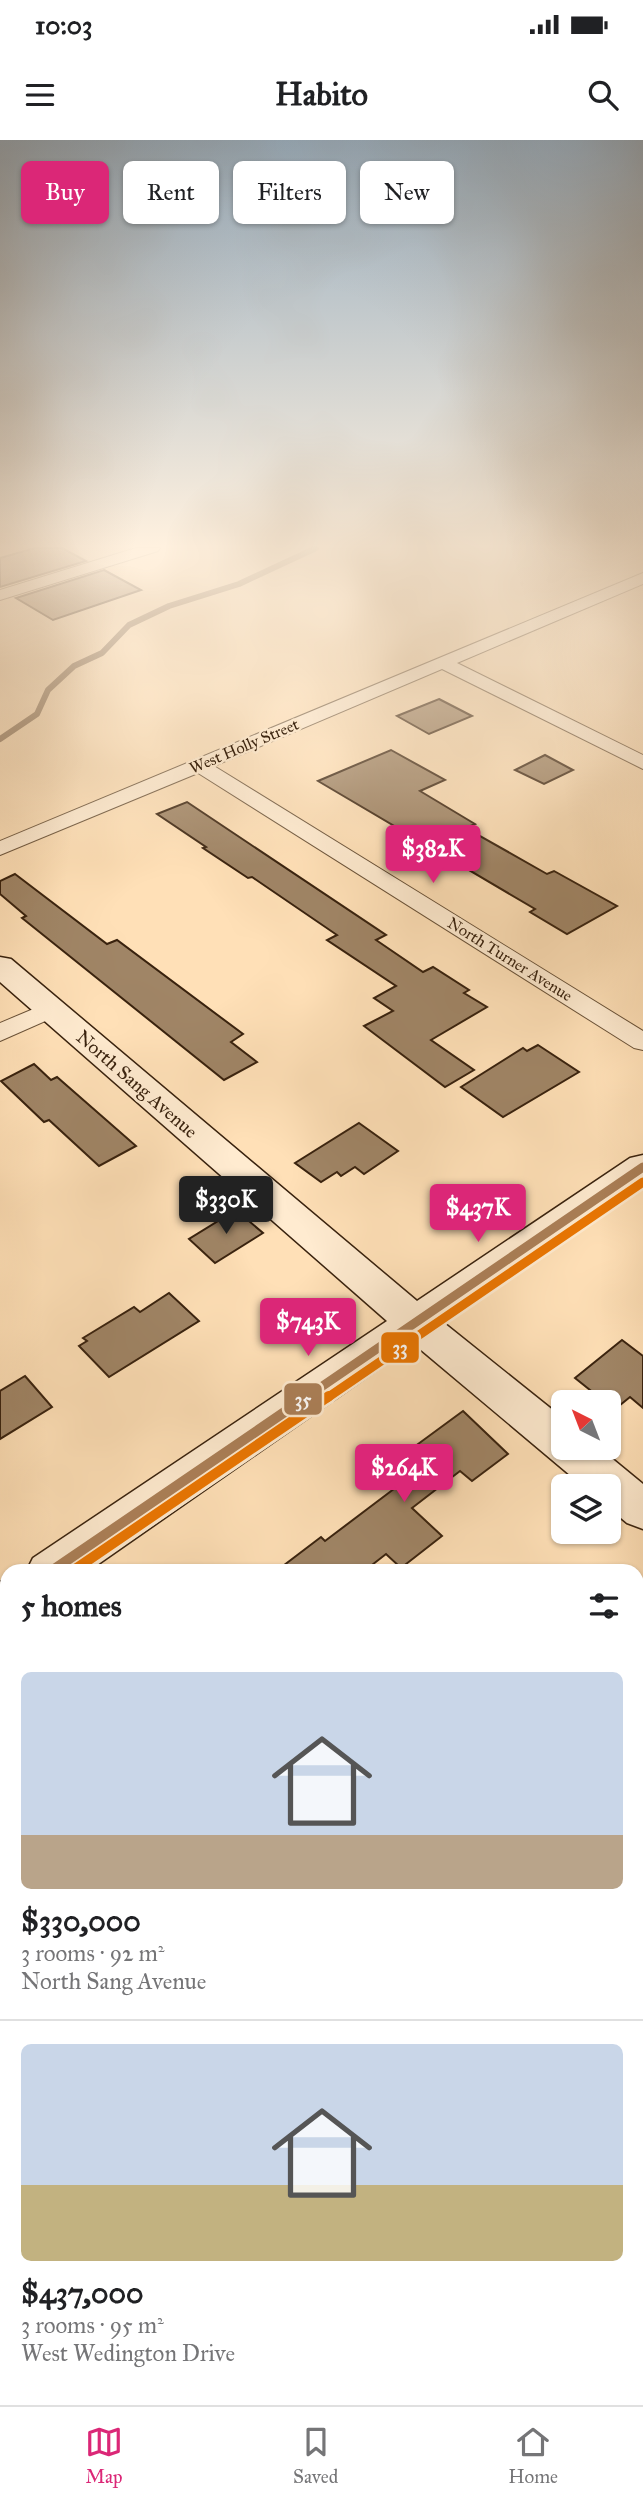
<!DOCTYPE html>
<html lang="en">
<head>
<meta charset="utf-8">
<style>
  body { margin:0; font-family:"IM FELL Great Primer",serif; background:#f6f6f6; color:#202124; height:100vh; display:flex; flex-direction:column; font-size:26px; white-space:nowrap }
  * { box-sizing:border-box; margin:0 }
  p { font-size:23px; color:#757577 }
  .icon { flex:none; width:38px; height:38px; fill:none; stroke:currentColor; stroke-width:2; stroke-linecap:round; stroke-linejoin:round }
  .map { position:relative; flex:1; overflow:hidden }
  .side { position:absolute; left:0px; top:1424px; width:644px; height:842px; display:flex; flex-direction:column; background:#fff; border-radius:21px 21px 0 0; box-shadow:0 2px 5px #0004 }
  .side>* { flex:none }
  .guide { position:absolute; left:21px; top:21px; width:602px; height:63px; display:flex; gap:14px }
  .needle { width:46px; rotate:318deg }
  .controls { position:absolute; left:551px; top:1250px; display:grid; gap:14px }
  .controls a { display:grid; place-items:center; width:70px; height:70px; border-radius:10px; background:#fff; box-shadow:0 2px 5px #0004; font-size:35px }
  .price { position:absolute; translate:-50% -60px; padding:0 16px; border-radius:7px; background:#db2777; color:#fff; font-size:23px; line-height:46px; filter:drop-shadow(0 2px 4px #0008) }
  .price::after { content:''; position:absolute; left:50%; top:42px; width:21px; height:16px; margin-left:-10px; background:inherit; clip-path:polygon(0 0,100% 0,50% 100%) }
  .price.on { background:#222; color:#fff }
  ul { padding:0; list-style:none }
  li { display:grid; align-content:center; gap:14px; height:371px; padding:0 21px }
  li+li { border-top:2px solid #e0e0e0 }
  li span { display:grid; place-items:center; height:217px; border-radius:10px; color:#555 }
  li>.icon { margin-inline-start:auto }
  span .icon { width:126px; height:126px; fill:#fffc; stroke-width:1 }
  li b { font-size:30px }
  h2 { display:flex; justify-content:space-between; align-items:center; height:84px; padding:0 21px; font-size:30px }
  .tag { padding:0 24px; border-radius:10px; background:#fff; box-shadow:0 2px 5px #0004; font-size:24px; line-height:63px }
  .tag.on { background:#db2777; color:#fff }
  .status { display:flex; justify-content:space-between; align-items:center; height:49px; padding:0 35px; background:#fff; direction:ltr }
  .status svg { height:19px; fill:currentColor }
  header { display:flex; justify-content:space-between; align-items:center; height:91px; padding:0 21px; background:#fff; font-size:32px; font-weight:800 }
  .tab-bar { display:flex; justify-content:space-around; align-items:center; height:98px; border-top:2px solid #e0e0e0; background:#fff; font-size:19px; color:#757577 }
  .tab-bar a { display:grid; justify-items:center; gap:4px }
  .tab-bar .on { color:#db2777 }
  .map>svg:first-child { display:block }
  .lines { fill:none; stroke-linecap:round; stroke-linejoin:round }
  .stream { stroke:#886d51; stroke-width:6 }
  .building { fill:#a08566; stroke:#39220e; stroke-width:2 }
  .street-casing { stroke:#6a5238; stroke-width:2 }
  .secondary-casing { stroke:#39220e; stroke-width:3 }
  .street { fill:#ffebd0; fill-rule:evenodd }
  .secondary { fill:#ffebd0; fill-rule:evenodd }
  .bus-1-far1-casing { stroke:#ffebd0; stroke-width:14 }
  .bus-1-casing { stroke:#ffebd0; stroke-width:16 }
  .bus-2-far1-casing { stroke:#ffebd0; stroke-width:14 }
  .bus-2-casing { stroke:#ffebd0; stroke-width:16 }
  .bus-1-far1 { stroke:#ab7f57; stroke-width:9 }
  .bus-1 { stroke:#ab7f57; stroke-width:10 }
  .bus-2-far1 { stroke:#eb7601; stroke-width:9 }
  .bus-2 { stroke:#eb7601; stroke-width:10 }
  .labels { text-anchor:middle; dominant-baseline:central; stroke-width:5; stroke-linejoin:round; paint-order:stroke }
  .far-street-label { font-size:16px; fill:#39220e; stroke:#ffebd0 }
  .street-label { font-size:19px; fill:#39220e; stroke:#ffebd0 }
  .line-badge { stroke:#ffebd0; stroke-width:2.5 }
  .badge-label { font-size:19px; text-anchor:middle; font-weight:bold; fill:#fff }
</style>
</head>
<body>
<div class="status"><b>10:03</b><svg viewBox="0 0 49 12"><path d="M0 12V9h3v3zM5 12V6h3v6zM10 12V3h3v9zM15 12V0h3v12zM26 1h20v11H26zM47 4h2v5h-2z"/></svg></div>
<header><svg class="icon" aria-label="menu" viewBox="0 0 24 24"><path d="M4 6h16M4 12h16M4 18h16"/></svg>Habito<svg class="icon" aria-label="search" viewBox="0 0 24 24"><circle cx="10" cy="10" r="6"/><path d="M15 15l6 6"/></svg></header>
<div class="map">
<svg width="643" height="2265" viewBox="0 0 643 2265">
  <rect width="100%" height="100%" fill="#ffe0b7"/>
  <filter id="stains"><feTurbulence type="fractalNoise" baseFrequency=".00286" numOctaves="4"/><feColorMatrix values="0 0 0 0 .2 0 0 0 0 .09 0 0 0 0 .02 0 0 0 .5 -.17"/></filter>
  <radialGradient id="worn" r=".72"><stop offset=".6" stop-color="#630" stop-opacity="0"/><stop offset="1" stop-color="#630" stop-opacity=".3"/></radialGradient>
  <g class="lines">
    <polyline class="stream" points="0,599 37,574 48,550 74,526 102,513 129,485 169,466 239,444 316,408"/>
  </g>
  <g class="building">
    <polygon points="35,408 62,408 86,421 0,447 0,418"/>
    <polygon points="104,430 141,450 53,480 16,458"/>
    <polygon points="439,559 472,576 429,594 397,576"/>
    <polygon points="391,610 445,640 420,651 475,684 466,688 547,734 554,731 617,766 567,794 530,772 535,769 318,641"/>
    <polygon points="545,615 573,630 544,644 515,630"/>
    <polygon points="187,662 386,795 376,800 423,832 433,827 469,850 464,853 487,867 431,900 474,930 445,947 364,886 393,871 374,858 396,846 327,800 337,795 252,737 248,738 203,708 206,707 157,674"/>
    <polygon points="15,734 107,804 117,800 243,894 231,902 257,922 224,940 22,778 26,776 0,754 0,741"/>
    <polygon points="538,905 579,932 503,977 461,947 523,908 527,911"/>
    <polygon points="34,924 51,940 57,937 136,1006 99,1026 49,980 44,982 1,941"/>
    <polygon points="359,983 398,1011 364,1034 355,1027 341,1036 337,1032 321,1042 295,1023"/>
    <polygon points="236,1070 263,1093 215,1123 189,1099"/>
    <polygon points="169,1153 199,1181 109,1237 79,1206 87,1201 83,1198 134,1167 140,1172"/>
    <polygon points="622,1200 643,1216 643,1268 630,1257 614,1270 609,1262 605,1262 575,1238"/>
    <polygon points="25,1236 52,1267 0,1299 0,1251"/>
    <polygon points="463,1271 508,1314 472,1341 460,1331 412,1368 442,1396 401,1428 386,1414 363,1432 275,1432 321,1397 325,1401 415,1333 399,1318"/>
  </g>
  <g class="lines">
    <g class="street-casing">
      <g id="street">
        <polygon points="136,408 160,408 158,411 0,460 0,450"/>
        <polygon points="643,433 643,444 457,523 643,615 643,629 442,529 214,626 643,891 643,910 634,908 198,633 0,715 0,701"/>
        <polygon points="50,862 59,865 62,870 59,875 0,901 0,883"/>
      </g>
    </g>
    <g class="secondary-casing">
      <g id="secondary">
        <polygon points="0,817 11,819 417,1161 630,1018 643,1015 643,1045 444,1183 564,1279 564,1307 598,1307 643,1344 643,1389 627,1383 609,1368 609,1346 583,1346 414,1204 87,1432 26,1432 33,1418 387,1181 0,842"/>
        <polygon points="7,1439 7,1483 0,1486 0,1442"/>
      </g>
    </g>
    <use href="#street" class="street"/>
    <use href="#secondary" class="secondary"/>
    <g class="bus-1-far1-casing">
      <polyline id="bus-1-far1" points="305,1258 643,1027"/>
    </g>
    <g class="bus-1-casing">
      <polyline id="bus-1" points="50,1432 308,1256"/>
    </g>
    <g class="bus-2-far1-casing">
      <polyline id="bus-2-far1" points="327,1258 643,1042"/>
    </g>
    <g class="bus-2-casing">
      <polyline id="bus-2" points="71,1432 329,1256"/>
    </g>
    <use href="#bus-1-far1" class="bus-1-far1"/>
    <use href="#bus-1" class="bus-1"/>
    <use href="#bus-2-far1" class="bus-2-far1"/>
    <use href="#bus-2" class="bus-2"/>
  </g>
  <linearGradient id="sky" x2="0" y2="1"><stop stop-color="#96acbe"/><stop offset="0.56" stop-color="#fff1df"/><stop offset="1" stop-color="#fff1df" stop-opacity="0"/></linearGradient>
  <rect width="643" height="725" fill="url(#sky)"/>
  <g class="labels">
    <g class="far-street-label">
      <text transform="translate(244 606) rotate(-23)">West Holly Street</text>
      <text transform="translate(510 819) rotate(32)">North Turner Avenue</text>
    </g>
    <g class="street-label">
      <text transform="translate(137 944) rotate(41)">North Sang Avenue</text>
    </g>
  </g>
  <g class="line-badge">
    <rect x="380" y="1191" width="40" height="33" rx="7" fill="#eb7601"/>
    <rect x="283" y="1242" width="40" height="34" rx="7" fill="#ab7f57"/>
  </g>
  <g class="badge-label">
    <text x="400" y="1214">33</text>
    <text x="303" y="1266">35</text>
  </g>
  <rect width="100%" height="100%" filter="url(#stains)"/>
  <rect width="100%" height="100%" fill="url(#worn)"/>
</svg>
<div class="controls">
<a><svg class="needle" viewBox="-14 -14 28 28"><path d="M0-13l5 13h-10z" fill="#e53935"/><path d="M0 13l5-13h-10z" fill="#757577"/></svg></a>
<a><svg class="icon" aria-label="layers" viewBox="0 0 24 24"><path d="M12 4l9 5-9 5-9-5zM3 14l9 5 9-5"/></svg></a>
</div>
<b class="price" style="left:433px;top:745px">$382K</b>
<b class="price on" style="left:226px;top:1096px">$330K</b>
<b class="price" style="left:478px;top:1104px">$437K</b>
<b class="price" style="left:308px;top:1218px">$743K</b>
<b class="price" style="left:404px;top:1364px">$264K</b>
<div class="guide">
<a class="tag on">Buy</a>
<a class="tag">Rent</a>
<a class="tag">Filters</a>
<a class="tag">New</a>
</div>
<section class="side">
<h2>5 homes<svg class="icon" aria-label="filters" viewBox="0 0 24 24"><path d="M4 7h16M4 17h16"/><circle cx="9" cy="7" r="2"/><circle cx="15" cy="17" r="2"/></svg></h2>
<ul>
<li><span style="background:linear-gradient(#c9d6e8 75%,#b9a48a 0)"><svg class="icon" aria-label="home" viewBox="0 0 24 24"><path d="M3 11l9-7 9 7M6 9v11h12V9"/></svg></span><div><b>$330,000</b><p>3 rooms · 92 m²</p><p>North Sang Avenue</p></div></li>
<li><span style="background:linear-gradient(#c9d6e8 65%,#c2b280 0)"><svg class="icon" aria-label="home" viewBox="0 0 24 24"><path d="M3 11l9-7 9 7M6 9v11h12V9"/></svg></span><div><b>$437,000</b><p>3 rooms · 95 m²</p><p>West Wedington Drive</p></div></li>
</ul>
</section>
</div>
<nav class="tab-bar">
<a class="on"><svg class="icon" aria-label="map" viewBox="0 0 24 24"><path d="M3 6l6-2 6 2 6-2v14l-6 2-6-2-6 2zM9 4v14M15 6v14"/></svg>Map</a>
<a><svg class="icon" aria-label="saved" viewBox="0 0 24 24"><path d="M7 4h10v16l-5-4-5 4z"/></svg>Saved</a>
<a><svg class="icon" aria-label="home" viewBox="0 0 24 24"><path d="M3 11l9-7 9 7M6 9v11h12V9"/></svg>Home</a>
</nav>
</body>
</html>
